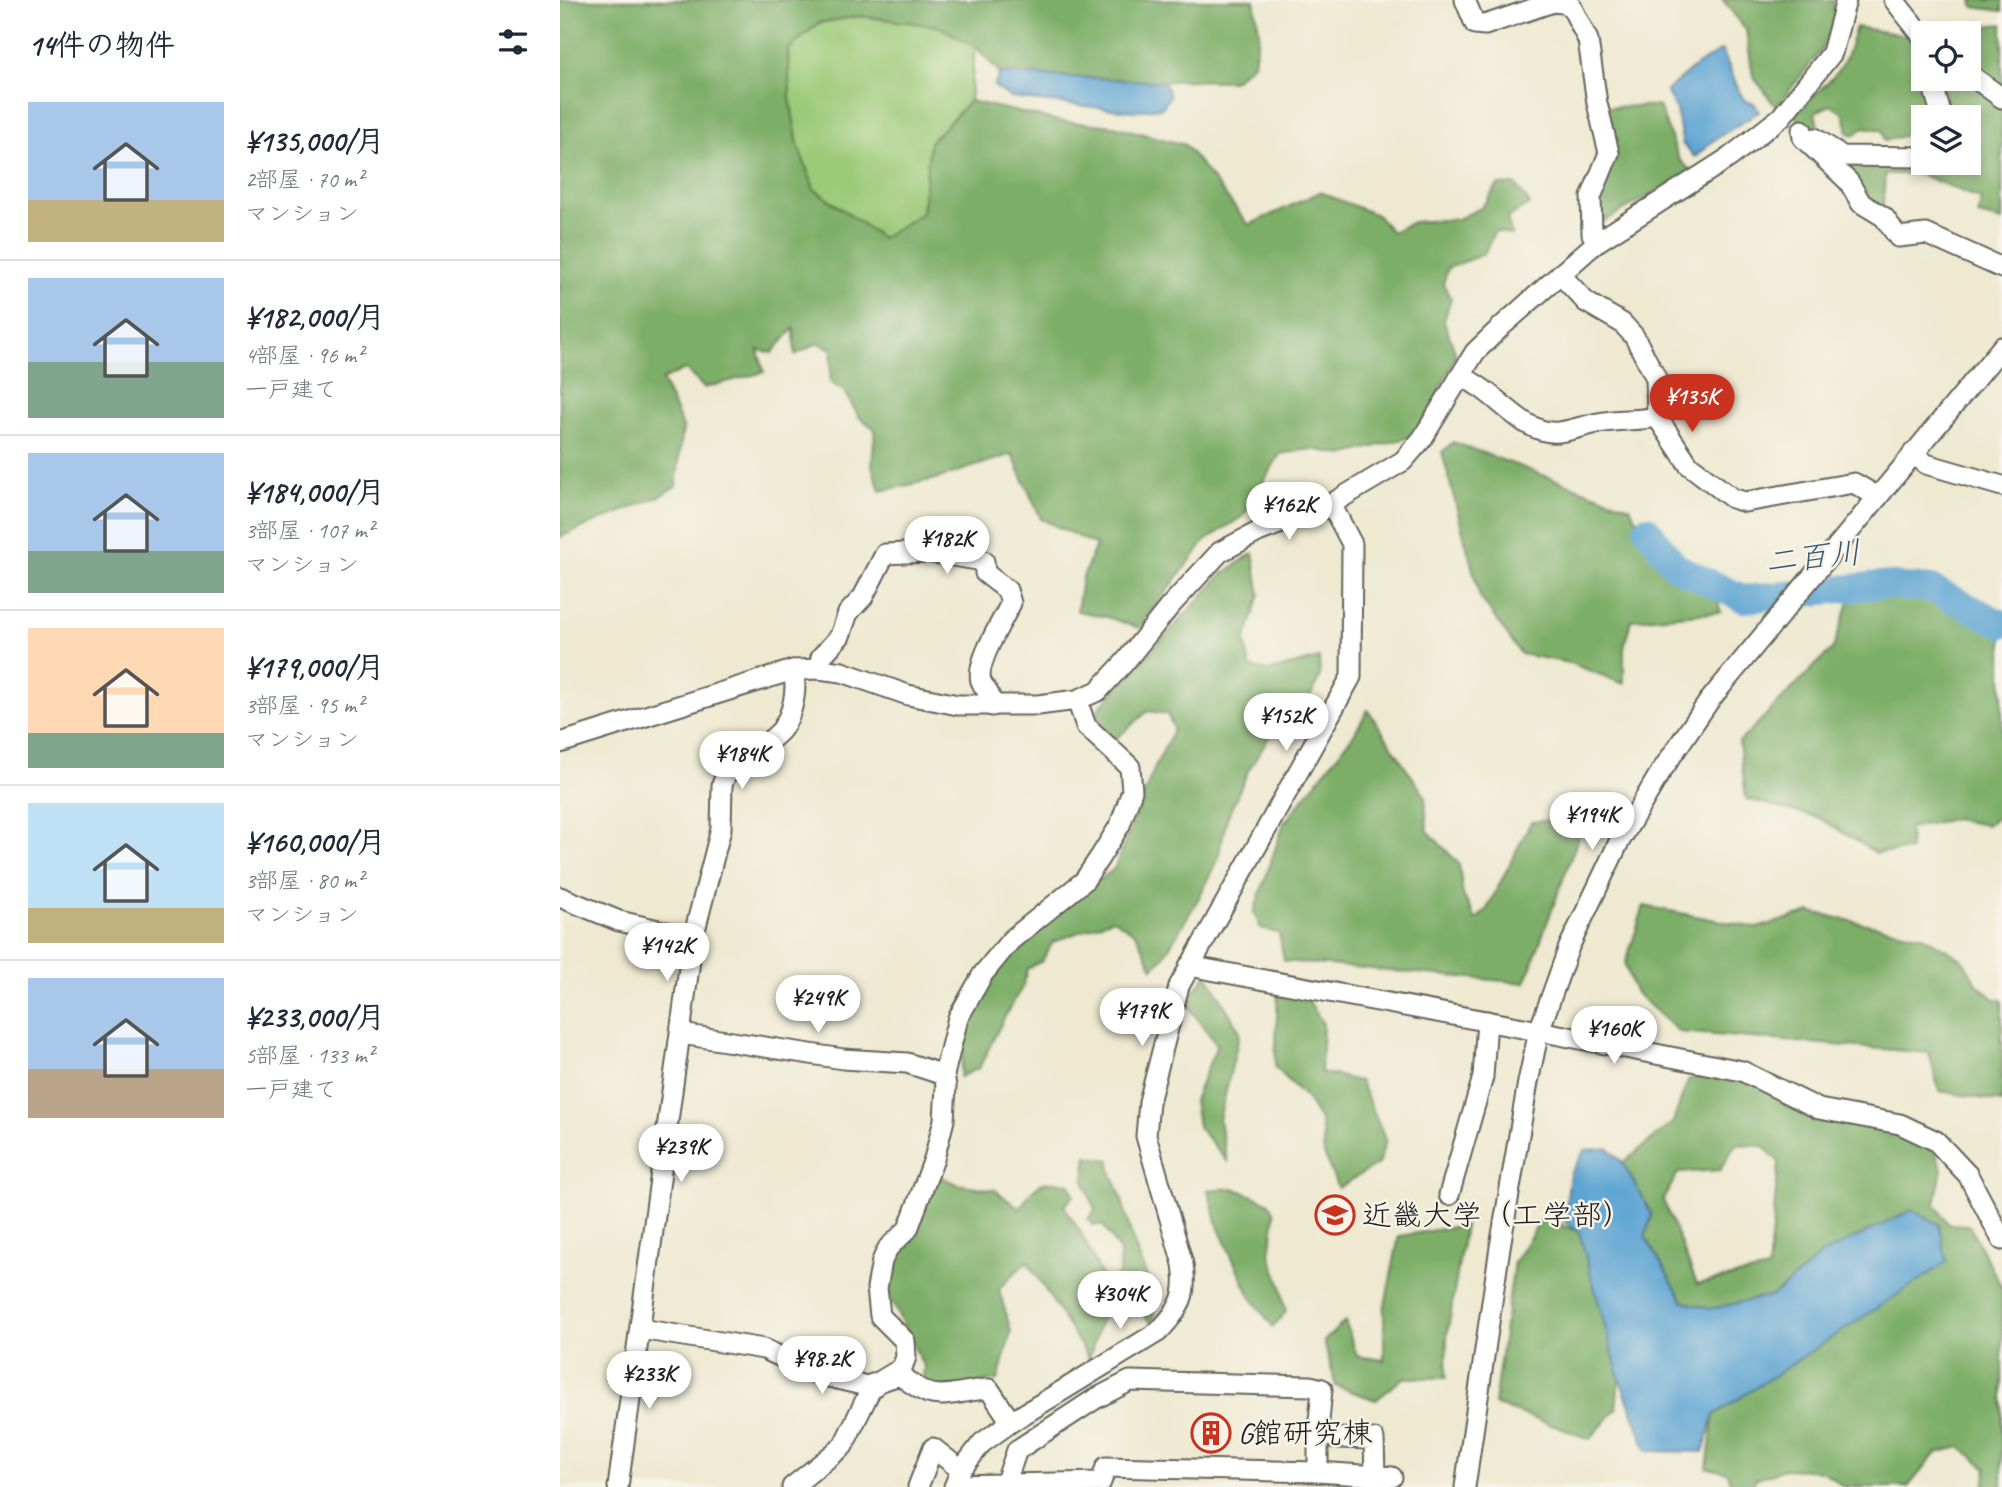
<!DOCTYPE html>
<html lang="ja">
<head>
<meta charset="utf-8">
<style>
  body { margin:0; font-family:Caveat,"Klee One",sans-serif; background:#f6f6f7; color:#1f2937; height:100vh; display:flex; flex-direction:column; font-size:26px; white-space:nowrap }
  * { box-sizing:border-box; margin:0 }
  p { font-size:23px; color:#747a83 }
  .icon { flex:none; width:38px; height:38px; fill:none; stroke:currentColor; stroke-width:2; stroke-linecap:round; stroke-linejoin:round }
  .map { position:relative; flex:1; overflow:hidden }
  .side { display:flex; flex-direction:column; background:#fff; width:560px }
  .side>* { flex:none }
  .controls { position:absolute; left:1351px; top:21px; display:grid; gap:14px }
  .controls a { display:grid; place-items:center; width:70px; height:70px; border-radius:0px; background:#fff; box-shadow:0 4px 10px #0003; font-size:35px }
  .price { position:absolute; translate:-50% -60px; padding:0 16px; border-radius:24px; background:#fff; color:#222; font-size:23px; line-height:46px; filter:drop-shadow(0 2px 4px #0008) }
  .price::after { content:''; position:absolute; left:50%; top:42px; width:21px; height:16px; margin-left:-10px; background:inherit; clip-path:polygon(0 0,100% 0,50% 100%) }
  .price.selected { background:#c8321e; color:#fff }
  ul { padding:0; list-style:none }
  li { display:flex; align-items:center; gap:21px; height:175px; padding:0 28px }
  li+li { border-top:2px solid #e0e1e3 }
  li span { display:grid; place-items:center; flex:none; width:196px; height:140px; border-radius:0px; color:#555 }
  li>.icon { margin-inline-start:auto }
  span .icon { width:84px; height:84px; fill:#fffc; stroke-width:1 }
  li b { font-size:30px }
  h2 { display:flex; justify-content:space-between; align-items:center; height:84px; padding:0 28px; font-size:30px }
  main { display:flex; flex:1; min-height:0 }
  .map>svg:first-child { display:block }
  .green { fill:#9cca78; stroke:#5c734a; stroke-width:2 }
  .forest { fill:#7dae68; stroke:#4c6542; stroke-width:2; fill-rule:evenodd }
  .water { fill:#5da4d3; stroke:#3c6078; stroke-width:2 }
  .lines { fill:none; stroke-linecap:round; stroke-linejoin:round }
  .river { stroke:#5da4d3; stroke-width:28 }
  .minor-casing { stroke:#66645b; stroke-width:23 }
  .minor { stroke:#fff; stroke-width:19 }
  .labels { text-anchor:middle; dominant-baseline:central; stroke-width:5; stroke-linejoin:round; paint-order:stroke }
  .poi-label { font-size:30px; fill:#1c1c1c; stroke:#f7f3e8; text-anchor:start }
  .water-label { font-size:32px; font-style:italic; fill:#39596e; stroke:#f7f3e8 }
</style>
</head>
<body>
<main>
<section class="side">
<h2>14件の物件<svg class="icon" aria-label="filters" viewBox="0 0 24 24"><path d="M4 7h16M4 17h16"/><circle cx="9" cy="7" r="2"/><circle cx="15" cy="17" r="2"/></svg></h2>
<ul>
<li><span style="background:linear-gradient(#a9c7e8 70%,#c2b280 0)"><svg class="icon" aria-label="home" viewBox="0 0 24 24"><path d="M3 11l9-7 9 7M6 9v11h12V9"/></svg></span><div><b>¥135,000/月</b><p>2部屋 · 70 m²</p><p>マンション</p></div></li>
<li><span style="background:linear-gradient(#a9c7e8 60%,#7fa58c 0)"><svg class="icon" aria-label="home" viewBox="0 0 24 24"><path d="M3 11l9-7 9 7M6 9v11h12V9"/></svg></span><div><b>¥182,000/月</b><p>4部屋 · 96 m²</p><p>一戸建て</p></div></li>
<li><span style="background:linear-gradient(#a9c7e8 70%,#7fa58c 0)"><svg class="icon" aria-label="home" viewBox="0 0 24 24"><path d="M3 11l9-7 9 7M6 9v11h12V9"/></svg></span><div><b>¥184,000/月</b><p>3部屋 · 107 m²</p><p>マンション</p></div></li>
<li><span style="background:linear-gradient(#ffd9b3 75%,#7fa58c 0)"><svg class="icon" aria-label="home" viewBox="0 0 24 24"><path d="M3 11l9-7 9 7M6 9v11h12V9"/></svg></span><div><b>¥179,000/月</b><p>3部屋 · 95 m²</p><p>マンション</p></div></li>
<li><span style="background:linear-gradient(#bfe0f5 75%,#c2b280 0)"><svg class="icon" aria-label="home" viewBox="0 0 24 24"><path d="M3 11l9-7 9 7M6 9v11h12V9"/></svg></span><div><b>¥160,000/月</b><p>3部屋 · 80 m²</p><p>マンション</p></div></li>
<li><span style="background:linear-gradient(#a9c7e8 65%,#b9a48a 0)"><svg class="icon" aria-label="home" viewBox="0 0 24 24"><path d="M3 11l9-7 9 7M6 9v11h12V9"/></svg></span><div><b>¥233,000/月</b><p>5部屋 · 133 m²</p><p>一戸建て</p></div></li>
</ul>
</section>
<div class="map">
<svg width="1442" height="1487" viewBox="0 0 1442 1487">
  <rect width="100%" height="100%" fill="#f7f3e8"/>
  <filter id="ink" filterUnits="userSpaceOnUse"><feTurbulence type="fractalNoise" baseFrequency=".0143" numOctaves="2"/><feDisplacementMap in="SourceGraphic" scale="14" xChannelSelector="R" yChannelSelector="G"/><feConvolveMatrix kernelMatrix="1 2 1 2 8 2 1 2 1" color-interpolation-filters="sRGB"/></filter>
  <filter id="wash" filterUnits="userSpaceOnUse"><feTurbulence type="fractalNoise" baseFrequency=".00686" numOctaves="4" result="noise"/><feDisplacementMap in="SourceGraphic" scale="28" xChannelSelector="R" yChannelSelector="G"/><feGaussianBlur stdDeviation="1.57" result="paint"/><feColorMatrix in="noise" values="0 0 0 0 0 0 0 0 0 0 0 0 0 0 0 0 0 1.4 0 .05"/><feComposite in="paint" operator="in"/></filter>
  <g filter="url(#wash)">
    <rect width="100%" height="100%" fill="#eee9d0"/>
    <polygon class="green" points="300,16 378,26 415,46 410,101 370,142 362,213 322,238 254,189 238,145 230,99 228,50 258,23"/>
    <g class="forest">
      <polygon points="0,0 694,0 699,32 694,63 673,81 619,80 604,82 440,73 415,46 378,26 300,16 258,23 228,50 230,99 238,145 254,189 322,238 362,213 370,142 410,101 499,121 554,126 625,145 689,225 760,192 817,215 832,232 853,222 898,219 921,208 938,185 955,184 970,204 947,218 952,235 935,231 924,254 888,268 883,284 891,298 884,321 896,355 871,408 851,437 783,455 752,449 720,454 683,516 645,541 579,628 547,617 517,611 522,579 536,545 481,519 452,454 376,479 320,491 312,466 315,429 299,417 285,392 270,382 272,349 258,343 235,355 234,328 212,353 198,350 204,372 144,388 125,369 102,380 123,427 116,486 100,496 0,537"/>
      <polygon points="1163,0 1274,0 1274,23 1263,48 1216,107 1193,76 1186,30"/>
      <polygon points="1412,0 1442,0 1442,11 1414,7"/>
      <polygon points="1442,24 1442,92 1409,67 1409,33 1400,33 1408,28"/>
      <path d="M 1296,27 L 1350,36 C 1360,63 1368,90 1379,117 L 1363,117 L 1363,137 L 1353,133 L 1325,141 L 1322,130 L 1304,127 L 1294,135 L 1288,132 L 1284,114 L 1271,105 L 1255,112 L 1259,132 L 1244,125 L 1234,115 L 1274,76 L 1286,58 Z"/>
      <polygon points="1376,79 1409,79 1442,103 1442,221 1418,215 1421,199 1359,174 1325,174 1323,209 1303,200 1271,153 1363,163 1409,163 1409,117 1385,117"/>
      <polygon points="1099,106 1119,159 1131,171 1041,223 1040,107"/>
      <polygon points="893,442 1070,507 1082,530 1115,571 1157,599 1161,612 1071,620 1064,648 1064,684 1010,663 961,654 920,597 882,452"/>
      <polygon points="693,553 700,595 685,641 690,667 710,671 759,658 760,676 738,722 709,737 688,771 667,818 658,858 640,896 603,958 593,968 576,934 553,919 493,942 482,961 467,969 463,986 443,1020 419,1068 400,1077 407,1020 452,946 554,869 595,767 614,729 607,714 588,711 552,742 536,728 538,709 662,574"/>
      <polygon points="1294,588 1352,589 1431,614 1442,620 1442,815 1426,825 1393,819 1349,828 1350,850 1316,853 1259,818 1186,799 1179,742 1273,648"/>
      <polygon points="808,710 865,796 867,830 899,864 903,895 916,920 927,909 971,822 1026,817 965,983 724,961 719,933 701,929 694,912 724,823 794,734"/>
      <polygon points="1084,906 1197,928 1250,912 1363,936 1402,959 1418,985 1436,1000 1442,1000 1442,1102 1379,1091 1369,1053 1119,1032 1075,992 1065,965"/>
      <polygon points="647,974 680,1032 659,1120 667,1161 638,1127 634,1100 657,1045 625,1002"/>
      <polygon points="718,990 743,991 763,1024 761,1072 800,1081 826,1141 818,1164 778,1188 764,1154 761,1122 746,1098 715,1067"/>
      <path d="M 1145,1072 L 1178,1076 L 1337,1127 L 1372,1143 L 1382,1169 L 1375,1204 L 1388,1224 L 1409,1225 L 1442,1288 L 1442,1487 L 1424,1487 L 1427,1468 L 1400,1447 L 1376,1453 L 1348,1487 L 1284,1487 L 1262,1471 L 1224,1469 L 1195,1479 L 1193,1487 L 1173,1487 L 1167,1472 L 1147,1468 L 1154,1415 L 1386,1262 L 1262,1254 L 1214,1295 L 1150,1309 L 1123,1301 L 1085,1236 L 1092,1215 L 1063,1163 L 1113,1122 L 1128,1080 ZM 1176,1144 L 1203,1146 L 1219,1162 L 1208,1269 L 1137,1284 L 1103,1200 L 1118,1173 L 1160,1170 Z"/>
      <polygon points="527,1156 550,1160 551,1172 561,1196 572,1238 594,1295 594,1326 551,1282 559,1274 560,1252 543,1225 532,1225 528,1219 535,1210 524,1181"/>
      <path d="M 373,1173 L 396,1184 L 435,1190 L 460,1209 C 474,1185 480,1177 510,1184 L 514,1196 L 504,1206 L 520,1231 L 555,1302 L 543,1314 L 529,1359 L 467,1261 L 439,1289 L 451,1332 L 438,1380 L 386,1388 L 362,1388 L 364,1367 L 326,1290 L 331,1249 Z"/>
      <polygon points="673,1188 708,1202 715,1213 710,1255 721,1286 726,1312 713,1327 690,1296 659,1229 648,1190"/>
      <polygon points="983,1217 1019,1232 1059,1377 1056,1409 1030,1439 934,1404 954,1262"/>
      <polygon points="905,1225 887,1336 886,1378 843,1378 816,1400 776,1386 764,1341 785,1321 797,1356 824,1360 824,1310 839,1236"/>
    </g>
    <g class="water">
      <polygon points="1162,50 1179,91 1185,101 1194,103 1199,112 1154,140 1135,157 1123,145 1116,109 1106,91 1137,65"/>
      <polygon points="440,73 604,82 610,96 602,108 571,111 451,98 434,86"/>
      <polygon points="1048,1148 1063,1163 1092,1215 1085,1236 1123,1301 1150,1309 1214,1295 1262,1254 1352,1210 1379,1224 1387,1262 1154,1415 1143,1452 1087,1451 1059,1377 1019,1232 1004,1221 1010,1174 1025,1150"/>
    </g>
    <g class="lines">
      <polyline class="river" points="1087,529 1116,567 1184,599 1320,585 1372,589 1442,624"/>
    </g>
  </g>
  <g filter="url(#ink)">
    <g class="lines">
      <g class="minor-casing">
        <g id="minor">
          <polyline points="905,0 915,24 925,25 993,2 1003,3 1011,6 1028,40 1037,103 1049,153 1031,197 1032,234 1037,242"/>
          <polyline points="1334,0 1363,37"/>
          <polyline points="1409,74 1442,98"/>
          <polyline points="1371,79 1382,117"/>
          <polyline points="1242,130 1243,138 1289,182 1301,203 1324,217 1338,237 1366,234 1442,268"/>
          <polyline points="1255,138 1282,156 1363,157"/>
          <polyline points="1000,274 1026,302 1062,323 1074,336 1096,378 1097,417 1129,465 1172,498 1185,502 1294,483 1318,497"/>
          <path d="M 900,376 C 926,387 943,408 966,423 C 995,441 1010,428 1038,423 C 1058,419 1078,421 1097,417"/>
          <polyline points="1353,453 1366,464 1442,486"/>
          <path d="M 259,669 L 261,657 L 280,636 L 288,613 L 303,597 L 325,554 L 367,552 L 424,561 L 425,573 L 447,590 L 451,603 C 443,620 415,663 421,681 C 425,691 431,692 432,706"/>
          <polyline points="0,743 233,670 259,669 282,672 348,695 398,705 478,705 517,700 538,691 564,663 610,606 660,552 698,532 771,504 843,461 862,439 915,352 942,326 1037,242 1170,157 1221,117 1272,53 1286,0"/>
          <polyline points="0,897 59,921 133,938"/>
          <polyline points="629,966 979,1031 1182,1071 1259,1109 1340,1124 1376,1141 1408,1175 1442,1240"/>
          <polyline points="121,1034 283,1059 347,1063 384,1075"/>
          <polyline points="889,1195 923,1077 927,1021"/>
          <path d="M 80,1329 L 204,1349 L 260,1375 L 307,1386 L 339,1375 C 348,1381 358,1389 368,1393 C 385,1399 410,1389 429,1389 L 451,1422"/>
          <polyline points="758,1431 775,1438 814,1439 815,1476"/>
          <polyline points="395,1485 541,1482 546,1467 758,1472 832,1477"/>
          <path d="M 58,1487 L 133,938 L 161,829 L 162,785 L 166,774 C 178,764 215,739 222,729 C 233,713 238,689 233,670"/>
          <polyline points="232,1487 283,1446 310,1391 317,1383 342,1368 346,1357 345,1341 320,1316 317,1288 322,1261 328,1248 348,1229 374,1159 384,1120 386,1086 384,1075 398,1018 423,974 451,940 524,881 540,857 560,825 572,791 570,767 526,726 517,700"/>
          <polyline points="358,1487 373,1448 401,1470"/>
          <path d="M 394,1487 L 401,1470 L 422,1443 L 451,1422 L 598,1332 C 620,1309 628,1296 623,1264 L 586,1136 L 589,1102 L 619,986 L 791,677 L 792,544 L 771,504"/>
          <polyline points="444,1487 457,1450 535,1399 570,1381 750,1386 762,1389 758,1431 758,1472"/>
          <polyline points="905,1487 940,1247 968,1082 979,1031 1009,947 1058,844 1100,773 1149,701 1442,347"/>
        </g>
      </g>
      <use href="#minor" class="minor"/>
    </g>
  </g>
  <defs>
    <g id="university-ring" transform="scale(2.0125)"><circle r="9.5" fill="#f7f3e8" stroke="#c8321e" stroke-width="1.5"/><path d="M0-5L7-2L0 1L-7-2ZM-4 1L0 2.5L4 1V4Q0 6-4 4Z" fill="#c8321e"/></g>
    <g id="building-ring" transform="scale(2.0125)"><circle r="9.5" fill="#f7f3e8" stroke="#c8321e" stroke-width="1.5"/><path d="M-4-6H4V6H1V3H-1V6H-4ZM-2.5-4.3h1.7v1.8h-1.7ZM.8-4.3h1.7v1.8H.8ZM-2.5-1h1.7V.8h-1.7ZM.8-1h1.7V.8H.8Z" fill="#c8321e"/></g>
  </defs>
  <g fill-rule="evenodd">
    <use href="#university-ring" x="775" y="1215"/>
    <use href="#building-ring" x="651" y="1433"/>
  </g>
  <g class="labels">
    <g class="poi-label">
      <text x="802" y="1215">近畿大学（工学部）</text>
      <text x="678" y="1433">G館研究棟</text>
    </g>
    <g class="water-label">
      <text transform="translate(1253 557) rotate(-6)">二百川</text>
    </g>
  </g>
</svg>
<div class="controls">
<a><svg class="icon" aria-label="locate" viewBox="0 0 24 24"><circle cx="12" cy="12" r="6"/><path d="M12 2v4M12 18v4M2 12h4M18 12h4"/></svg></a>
<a><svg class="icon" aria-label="layers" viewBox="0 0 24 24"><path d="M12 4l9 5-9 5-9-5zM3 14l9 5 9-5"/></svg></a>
</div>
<b class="price selected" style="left:1132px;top:434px">¥135K</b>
<b class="price" style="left:729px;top:542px">¥162K</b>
<b class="price" style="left:387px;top:576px">¥182K</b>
<b class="price" style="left:726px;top:753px">¥152K</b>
<b class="price" style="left:182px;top:791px">¥184K</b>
<b class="price" style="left:1032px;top:852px">¥194K</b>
<b class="price" style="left:107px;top:983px">¥142K</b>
<b class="price" style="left:258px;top:1035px">¥249K</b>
<b class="price" style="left:582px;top:1048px">¥179K</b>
<b class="price" style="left:1054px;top:1066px">¥160K</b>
<b class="price" style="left:121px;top:1184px">¥239K</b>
<b class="price" style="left:560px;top:1331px">¥304K</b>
<b class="price" style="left:262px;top:1396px">¥98.2K</b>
<b class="price" style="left:89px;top:1411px">¥233K</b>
</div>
</main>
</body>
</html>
